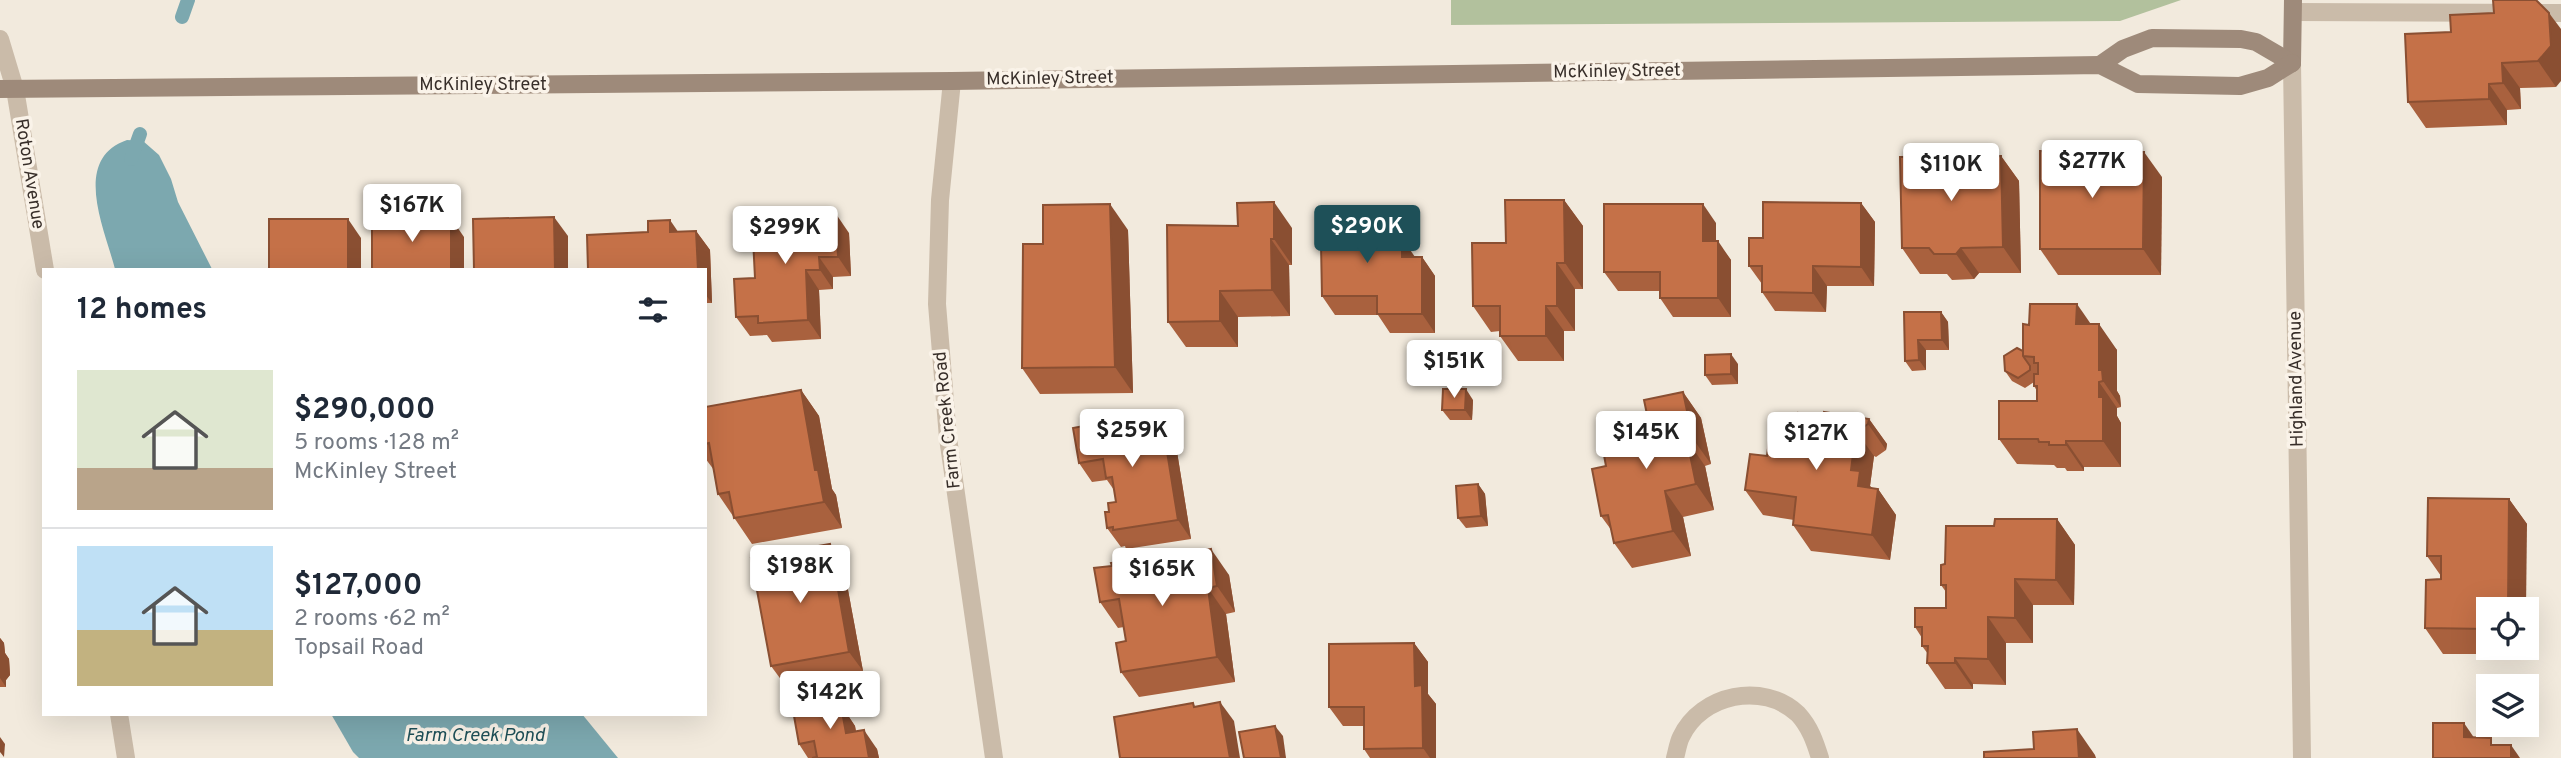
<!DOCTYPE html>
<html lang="en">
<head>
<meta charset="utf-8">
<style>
  body { margin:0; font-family:Overpass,sans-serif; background:#f2f2f3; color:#1f2937; height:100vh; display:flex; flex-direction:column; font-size:26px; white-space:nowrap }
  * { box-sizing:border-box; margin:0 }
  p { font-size:23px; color:#747a83 }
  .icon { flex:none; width:38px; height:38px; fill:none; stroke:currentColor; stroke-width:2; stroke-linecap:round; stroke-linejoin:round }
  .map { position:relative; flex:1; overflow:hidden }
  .side { position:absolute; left:42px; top:268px; width:665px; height:448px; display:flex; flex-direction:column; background:#fff; border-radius:0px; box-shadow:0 7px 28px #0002 }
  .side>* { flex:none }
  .fabs { position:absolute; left:2476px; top:597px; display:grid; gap:14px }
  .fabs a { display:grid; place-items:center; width:63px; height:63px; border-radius:0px; background:#fff; box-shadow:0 7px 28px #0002; font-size:35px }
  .price { position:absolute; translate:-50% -60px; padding:0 16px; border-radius:7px; background:#fff; color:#222; font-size:23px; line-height:46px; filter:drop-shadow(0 2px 4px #0008) }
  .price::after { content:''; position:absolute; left:50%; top:42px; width:21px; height:16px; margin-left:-10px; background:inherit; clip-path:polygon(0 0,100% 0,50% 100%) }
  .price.active { background:#1e5058; color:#fff }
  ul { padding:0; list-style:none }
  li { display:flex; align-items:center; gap:21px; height:175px; padding:0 35px }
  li+li { border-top:2px solid #e0e1e3 }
  li span { display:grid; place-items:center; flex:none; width:196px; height:140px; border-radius:0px; color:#555 }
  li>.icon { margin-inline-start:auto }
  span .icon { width:84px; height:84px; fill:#fffc; stroke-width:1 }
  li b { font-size:30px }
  h2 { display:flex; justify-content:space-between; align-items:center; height:84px; padding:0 35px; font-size:30px }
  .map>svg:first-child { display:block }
  .green { fill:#b2c19d }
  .water { fill:#7ca8af }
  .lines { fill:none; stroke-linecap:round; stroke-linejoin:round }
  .stream { stroke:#7ca8af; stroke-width:14 }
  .service { stroke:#cabba9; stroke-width:18 }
  .minor { stroke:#cabba9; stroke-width:18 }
  .secondary { stroke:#9e8a7a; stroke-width:18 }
  .wall { fill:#a9613e }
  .shaded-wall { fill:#8a4f32 }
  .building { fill:#c57148; stroke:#8a4f32; stroke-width:2 }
  .labels { text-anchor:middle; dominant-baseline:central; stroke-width:7; stroke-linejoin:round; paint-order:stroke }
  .street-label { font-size:18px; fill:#372e29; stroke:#faf3e9 }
  .water-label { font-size:19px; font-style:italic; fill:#1e5058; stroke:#faf3e9 }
</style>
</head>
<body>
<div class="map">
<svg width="2561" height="758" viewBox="0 0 2561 758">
  <rect width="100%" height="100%" fill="#f2eadd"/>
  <polygon class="green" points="1451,0 2181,0 2120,21 1451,25"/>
  <g class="water">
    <path d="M 127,140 L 143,141 L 159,155 L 171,179 L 178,202 L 212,269 L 115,269 C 105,230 71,159 127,140 Z"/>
    <polygon points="331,714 582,714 618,758 359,758 353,752"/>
  </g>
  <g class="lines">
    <g class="stream">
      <polyline points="182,17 188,0"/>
      <polyline points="131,159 140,134"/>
    </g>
    <polyline class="service" points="2293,12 2561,13"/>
    <g class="minor">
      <polyline points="0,39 15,89 45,270"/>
      <polyline points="2292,63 2302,758"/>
      <polyline points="952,81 940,200 937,304 948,438 994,758"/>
      <polyline points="119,714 126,758"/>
      <path d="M 1675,758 C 1677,751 1678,743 1681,737 C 1701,694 1763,681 1798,714 C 1810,727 1815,742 1820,758"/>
    </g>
    <g class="secondary">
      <polyline points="2292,63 2293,0"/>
      <polyline points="2100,65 2123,49 2152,38 2241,39 2256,42 2292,63"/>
      <polyline points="0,89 952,81 2100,65 2138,84 2240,86 2268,78 2292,63"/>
    </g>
  </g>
  <g class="wall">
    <polygon points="2536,0 2556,87 2520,88 2521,109 2507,110 2507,125 2426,128 2408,102 2494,13"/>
    <polygon points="2001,156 2019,181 2021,273 1979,273 1974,279 1952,280 1947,274 1920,274 1902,248"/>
    <polygon points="2162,177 2161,275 2058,275 2040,249"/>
    <polygon points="1564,200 1583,226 1583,289 1575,289 1575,331 1564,331 1564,361 1518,361 1500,336 1500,331 1491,332 1473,306 1506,243"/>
    <polygon points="1861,203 1875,222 1874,286 1827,286 1826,312 1775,311 1762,292 1762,284 1749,266 1763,238"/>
    <polygon points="1354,209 1368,228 1368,232 1372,238 1415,257 1422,257 1435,276 1435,333 1390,333 1378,315 1335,315 1322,296 1321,247 1318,243"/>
    <polygon points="1716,223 1716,241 1731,260 1731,317 1673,317 1660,298 1660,291 1618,291 1604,272"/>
    <polygon points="1167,225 1292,228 1292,265 1289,265 1290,316 1238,317 1238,347 1186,347 1168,322"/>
    <polygon points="1128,230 1133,393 1040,394 1022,368 1043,244"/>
    <polygon points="677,231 696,231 710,250 712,303 705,303 705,270"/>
    <polygon points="849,233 851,276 833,277 833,289 819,290 821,339 772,342 767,335 750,336 736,317 755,278"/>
    <polygon points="1904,312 1941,312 1948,322 1949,350 1926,350 1926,370 1912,371 1905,361"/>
    <polygon points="2091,324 2117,350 2117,391 2120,396 2121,407 2117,408 2117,416 2121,423 2121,467 2084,467 2084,471 2067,471 2065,468 2057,468 2054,465 2017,464 1999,439 2037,401 2037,391 2034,386 2034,382 2025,388 2012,381 2005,371 2023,351 2029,325"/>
    <polygon points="1738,364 1738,384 1712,385 1705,375"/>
    <polygon points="801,390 819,416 832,489 836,495 842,528 752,544 718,494 714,470 705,458 705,407"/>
    <polygon points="1683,392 1701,418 1711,464 1705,466 1714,510 1683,517 1691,556 1632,568 1614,543 1612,531 1601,516 1606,466 1650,429"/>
    <polygon points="1473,400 1472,420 1450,420 1442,410"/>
    <polygon points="1823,417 1869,419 1887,444 1886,450 1876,457 1874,456 1870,486 1872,488 1878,489 1896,515 1890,560 1811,551 1793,525 1794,520 1763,515 1745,490 1767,456"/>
    <polygon points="1101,422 1174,433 1191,539 1126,549 1125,546 1121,547 1107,528 1109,512 1116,502 1114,490 1107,480 1092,482 1079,463"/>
    <polygon points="1478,484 1485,494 1488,526 1466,528 1458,518"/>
    <polygon points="2509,499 2527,524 2488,609 2488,648 2526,648 2526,654 2443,654 2425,628 2441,579 2441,576 2427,556"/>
    <polygon points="2057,519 2075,545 2074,605 2033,605 2033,643 2006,643 2006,685 1973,684 1973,689 1945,689 1927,663 1928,654 1922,646 1922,638 1915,627 1946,608 1946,592 1941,585 1945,564 1994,526"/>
    <polygon points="1187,550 1188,553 1229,575 1235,612 1226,614 1235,682 1139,697 1121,672 1126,641 1124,627 1118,628 1100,602 1112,566"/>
    <polygon points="843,563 863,671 785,685 771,666"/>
    <polygon points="0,638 4,643 5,653 9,659 10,675 6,680 6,687 0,687"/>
    <polygon points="1414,643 1428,662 1428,694 1436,704 1436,758 1370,758 1364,749 1364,726 1343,726 1329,707"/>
    <polygon points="848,713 849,717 855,726 856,731 877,749 879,758 808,758 799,744"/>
  </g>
  <g class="shaded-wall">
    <polygon points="2549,13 2561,29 2561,81 2556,87 2538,61"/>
    <polygon points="2502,63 2520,88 2521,109 2503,83"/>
    <polygon points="2489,84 2507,110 2507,125 2489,99"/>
    <polygon points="2144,152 2162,177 2161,275 2143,249"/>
    <polygon points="2001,156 2019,181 2021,273 2003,247"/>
    <polygon points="1564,200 1583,226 1583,289 1565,263"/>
    <polygon points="1274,202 1292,228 1292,265 1274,239"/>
    <polygon points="1861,203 1875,222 1874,286 1861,267"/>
    <polygon points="1110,204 1128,230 1133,393 1115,367"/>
    <polygon points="1703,204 1716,223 1716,260 1703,241"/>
    <polygon points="1354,209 1368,228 1368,232 1380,249 1355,230"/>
    <polygon points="836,214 849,233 851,276 838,257"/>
    <polygon points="554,217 568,236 568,270 555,270"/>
    <polygon points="451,218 464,237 464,270 451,270"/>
    <polygon points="348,219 361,238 361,270 348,270"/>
    <polygon points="670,220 683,239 670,232"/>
    <polygon points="696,231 710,250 712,303 705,294 705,270 698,270"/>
    <polygon points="1402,238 1415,257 1402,257"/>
    <polygon points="1271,239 1289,265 1290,316 1272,290"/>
    <polygon points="1718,241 1731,260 1731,317 1718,298"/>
    <polygon points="1961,248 1979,273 1974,279 1956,254"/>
    <polygon points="819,257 833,277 833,289 820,270"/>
    <polygon points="1422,257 1435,276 1435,333 1422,314"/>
    <polygon points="1557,263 1575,289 1575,331 1557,306"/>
    <polygon points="1813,266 1827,286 1826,312 1813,293"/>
    <polygon points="806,270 819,290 821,339 808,320"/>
    <polygon points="1220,291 1238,317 1238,347 1220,321"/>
    <polygon points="2077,304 2095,330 2076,324"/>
    <polygon points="1546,306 1564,331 1564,361 1546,336"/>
    <polygon points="1941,312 1948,322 1949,350 1942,340"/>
    <polygon points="2099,324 2117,350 2117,391 2120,396 2121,407 2103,381 2099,370"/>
    <polygon points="1918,340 1926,350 1926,370 1919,360"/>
    <polygon points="1731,354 1738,364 1738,384 1731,374"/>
    <polygon points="2099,382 2117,408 2117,416 2121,423 2121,467 2103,441 2099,397"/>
    <polygon points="1466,389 1473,400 1472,420 1465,410"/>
    <polygon points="801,390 819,416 832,489 836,495 842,528 824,502 815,470"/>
    <polygon points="1683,392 1701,418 1711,464 1693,439"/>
    <polygon points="1161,414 1174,433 1191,539 1178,520"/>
    <polygon points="1869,419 1887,444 1886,450 1868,424"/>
    <polygon points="1856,431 1874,456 1870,486 1877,495 1878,489 1896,515 1890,560 1872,535 1858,486 1851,470"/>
    <polygon points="1687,440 1705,466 1714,510 1696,484"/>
    <polygon points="2066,441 2084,467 2084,471 2066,445"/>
    <polygon points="1478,484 1485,494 1488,526 1481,516"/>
    <polygon points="1665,491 1683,517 1691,556 1673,531"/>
    <polygon points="2509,499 2527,524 2526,609 2508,609"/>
    <polygon points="2057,519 2075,545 2074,605 2056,580"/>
    <polygon points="830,544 843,563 863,671 849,652"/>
    <polygon points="1211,549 1229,575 1235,612 1217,586"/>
    <polygon points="2015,579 2033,605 2033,643 2015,618"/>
    <polygon points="1208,588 1226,614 1235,682 1217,657"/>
    <polygon points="1988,617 2006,643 2006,685 1988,659"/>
    <polygon points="0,638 4,643 5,653 9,659 10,675 6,680 6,687 0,678"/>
    <polygon points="1414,643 1428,662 1428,694 1436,704 1436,758 1430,758 1423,748 1415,686"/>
    <polygon points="2521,648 2526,648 2526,654"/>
    <polygon points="1955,658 1973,684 1973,689 1955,663"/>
    <polygon points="835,694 848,713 849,717 855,726 859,752 846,733 837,708"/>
    <polygon points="1220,702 1234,721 1240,758 1230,758"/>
    <polygon points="2464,723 2477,742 2464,737"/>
    <polygon points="1275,726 1283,736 1286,758 1281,758"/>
    <polygon points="2077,729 2095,755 2096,758 2079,758"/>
    <polygon points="864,730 877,749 879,758 869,758"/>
    <polygon points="0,737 5,744 4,757 0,752"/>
    <polygon points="2511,745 2520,758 2511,758"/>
  </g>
  <g class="building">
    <polygon points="2493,0 2536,0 2549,13 2551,46 2538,61 2502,63 2503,83 2489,84 2489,99 2408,102 2405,34 2451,32 2450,15 2494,13"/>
    <polygon points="2040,151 2144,152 2143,249 2040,249"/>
    <polygon points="2001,156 2003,247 1961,248 1956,254 1934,254 1929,248 1902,248 1900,157"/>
    <polygon points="1505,200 1564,200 1565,263 1557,263 1557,306 1546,306 1546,336 1500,336 1500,306 1473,306 1472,243 1506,243"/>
    <polygon points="1274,202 1274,239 1271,239 1272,290 1220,291 1220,321 1168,322 1167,225 1238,226 1237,203"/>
    <polygon points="1763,202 1861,203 1861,267 1813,266 1813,293 1762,292 1762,266 1749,266 1749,238 1763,238"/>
    <polygon points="1110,204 1115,367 1022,368 1023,244 1043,244 1043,205"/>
    <polygon points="1604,204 1703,204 1703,241 1718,241 1718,298 1660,298 1660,272 1604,272"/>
    <polygon points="1318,209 1354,209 1355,230 1366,230 1367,238 1402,238 1402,257 1422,257 1422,314 1377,314 1377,296 1322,296 1321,244 1318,243"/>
    <polygon points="836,214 838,257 819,257 820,270 806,270 808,320 758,323 758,316 736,317 734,279 755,278 752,218"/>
    <polygon points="554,217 555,270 474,270 473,219"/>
    <rect x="372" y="218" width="79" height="52"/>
    <rect x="269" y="219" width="79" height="51"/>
    <polygon points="670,220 670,232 696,231 698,270 588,270 587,235 648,232 648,221"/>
    <polygon points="2030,304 2077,304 2076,324 2099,324 2099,370 2102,370 2103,381 2099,382 2099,397 2103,397 2103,441 2066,441 2066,445 2049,445 2049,442 2039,442 2038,439 1999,439 1999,401 2037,401 2037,386 2034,386 2034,374 2038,374 2038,363 2034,363 2034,357 2023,356 2023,324 2029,325"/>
    <polygon points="1904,312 1941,312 1942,340 1918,340 1919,360 1905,361"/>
    <polygon points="2017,348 2023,351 2023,356 2030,366 2030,370 2018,378 2005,371 2004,356"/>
    <polygon points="1731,354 1731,374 1705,375 1705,355"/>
    <polygon points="1443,389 1466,389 1465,410 1442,410"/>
    <polygon points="801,390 815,470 818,470 824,502 734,518 729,492 718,494 709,443 705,444 705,407"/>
    <polygon points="1683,392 1693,439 1687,440 1696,484 1665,491 1673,531 1614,543 1608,515 1601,516 1592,469 1606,466 1601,439 1650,429 1644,400"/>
    <polygon points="1824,412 1869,419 1868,424 1858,431 1856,431 1851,470 1860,471 1858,486 1878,489 1872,535 1793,525 1796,497 1745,490 1750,454 1767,456 1772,417 1797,420 1798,413 1823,417"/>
    <polygon points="1161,414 1178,520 1113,530 1113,527 1107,528 1105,512 1109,512 1108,503 1116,502 1112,477 1106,478 1103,459 1079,463 1073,428 1089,425 1087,418 1097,417 1098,423 1112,422"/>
    <polygon points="1478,484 1481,516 1458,518 1456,486"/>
    <polygon points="2428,498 2509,499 2508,609 2488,609 2488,629 2425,628 2426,580 2441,579 2441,556 2427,556"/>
    <polygon points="1995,519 2057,519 2056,580 2015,579 2015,618 1988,617 1988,659 1955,658 1955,663 1927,663 1928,646 1922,646 1922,627 1915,627 1915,608 1946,608 1946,585 1941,585 1941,565 1945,564 1946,526 1994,526"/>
    <polygon points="830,544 849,652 771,666 751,558"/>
    <polygon points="1211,549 1217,586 1208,588 1217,657 1121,672 1116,643 1126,641 1119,599 1100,602 1094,568 1112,566 1111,563 1187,550 1187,553"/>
    <polygon points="1414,643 1415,686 1422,685 1423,748 1364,749 1364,707 1329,707 1329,644"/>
    <polygon points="835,694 837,708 841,706 846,733 864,730 869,758 875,757 876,758 812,758 817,757 814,741 799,744 794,716 810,713 807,699"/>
    <polygon points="1220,702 1230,758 1120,758 1114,717 1193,703 1194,707"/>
    <polygon points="2433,723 2464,723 2464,737 2491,738 2491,745 2511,745 2511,758 2433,758"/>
    <polygon points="1275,726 1281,758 1244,758 1239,732"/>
    <polygon points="2077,729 2079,758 1984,758 1984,752 2034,749 2033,732"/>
  </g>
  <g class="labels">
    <g class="street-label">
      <text transform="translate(1617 72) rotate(-1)">McKinley Street</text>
      <text transform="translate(1050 79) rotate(-1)">McKinley Street</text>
      <text x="483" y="85">McKinley Street</text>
      <text transform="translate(29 174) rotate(81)">Roton Avenue</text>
      <text transform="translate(2297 379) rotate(-91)">Highland Avenue</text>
      <text transform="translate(948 420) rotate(-96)">Farm Creek Road</text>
    </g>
    <g class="water-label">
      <text x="475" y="736">Farm Creek Pond</text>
    </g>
  </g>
</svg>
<div class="fabs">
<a><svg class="icon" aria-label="locate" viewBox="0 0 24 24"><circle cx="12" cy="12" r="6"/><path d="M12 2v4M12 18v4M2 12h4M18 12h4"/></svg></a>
<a><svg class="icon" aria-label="layers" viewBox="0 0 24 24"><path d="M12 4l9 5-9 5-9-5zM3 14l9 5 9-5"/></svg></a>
</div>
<b class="price" style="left:2092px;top:200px">$277K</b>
<b class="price" style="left:1951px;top:203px">$110K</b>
<b class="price" style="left:412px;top:244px">$167K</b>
<b class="price active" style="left:1367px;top:265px">$290K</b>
<b class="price" style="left:785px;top:266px">$299K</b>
<b class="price" style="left:1454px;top:400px">$151K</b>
<b class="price" style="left:1132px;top:469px">$259K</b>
<b class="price" style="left:1646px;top:471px">$145K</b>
<b class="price" style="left:1816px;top:472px">$127K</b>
<b class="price" style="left:800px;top:605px">$198K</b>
<b class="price" style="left:1162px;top:608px">$165K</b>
<b class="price" style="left:830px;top:731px">$142K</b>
<section class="side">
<h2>12 homes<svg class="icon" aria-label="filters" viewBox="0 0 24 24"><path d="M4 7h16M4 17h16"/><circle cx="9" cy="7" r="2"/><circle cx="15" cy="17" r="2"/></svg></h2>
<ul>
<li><span style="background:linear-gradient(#dfe7d0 70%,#b9a48a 0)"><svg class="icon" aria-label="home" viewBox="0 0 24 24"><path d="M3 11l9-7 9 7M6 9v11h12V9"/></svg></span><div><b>$290,000</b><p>5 rooms · 128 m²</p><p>McKinley Street</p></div></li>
<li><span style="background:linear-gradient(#bfe0f5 60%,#c2b280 0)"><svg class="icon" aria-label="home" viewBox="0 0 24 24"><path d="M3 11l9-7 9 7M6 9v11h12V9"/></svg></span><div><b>$127,000</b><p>2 rooms · 62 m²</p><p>Topsail Road</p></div></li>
</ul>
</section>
</div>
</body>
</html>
